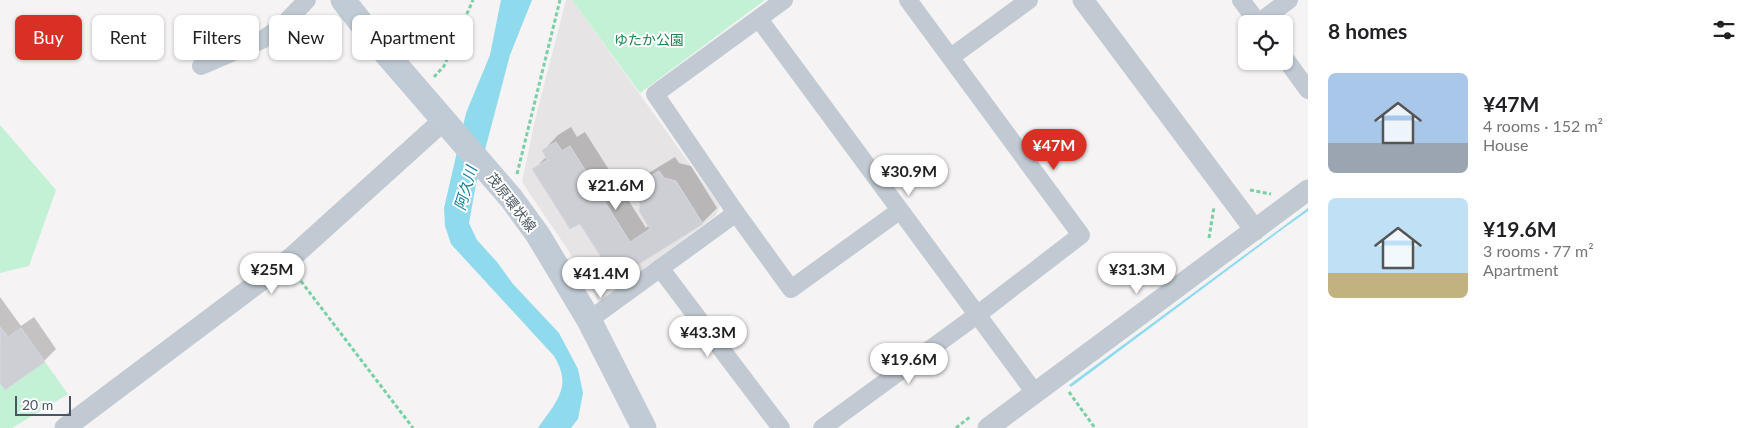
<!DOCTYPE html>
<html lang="en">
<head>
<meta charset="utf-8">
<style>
  body { margin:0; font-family:Lato,"Noto Sans JP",sans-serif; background:#f6f6f6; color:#202124; height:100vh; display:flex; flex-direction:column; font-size:19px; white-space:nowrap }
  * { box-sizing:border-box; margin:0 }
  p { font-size:16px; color:#757577 }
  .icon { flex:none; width:28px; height:28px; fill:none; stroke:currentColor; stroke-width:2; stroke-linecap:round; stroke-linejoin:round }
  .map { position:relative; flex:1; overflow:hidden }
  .drawer { display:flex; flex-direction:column; background:#fff; width:450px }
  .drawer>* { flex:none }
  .hud { position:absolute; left:15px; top:15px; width:475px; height:45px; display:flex; gap:10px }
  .controls { position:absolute; left:1238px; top:15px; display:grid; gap:10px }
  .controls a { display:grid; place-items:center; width:55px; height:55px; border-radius:8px; background:#fff; box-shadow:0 1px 4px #0004; font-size:25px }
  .scale { position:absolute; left:15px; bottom:12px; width:56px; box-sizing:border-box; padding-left:5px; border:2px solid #4a5661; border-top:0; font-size:14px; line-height:18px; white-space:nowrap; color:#4a5661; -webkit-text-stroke:4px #fff; paint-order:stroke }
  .price { position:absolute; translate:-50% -42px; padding:0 11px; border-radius:18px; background:#fff; color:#222; font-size:16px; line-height:32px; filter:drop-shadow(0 1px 2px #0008) }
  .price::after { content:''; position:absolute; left:50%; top:30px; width:15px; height:11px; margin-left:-8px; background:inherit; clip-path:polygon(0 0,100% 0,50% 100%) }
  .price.current { background:#d93025; color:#fff }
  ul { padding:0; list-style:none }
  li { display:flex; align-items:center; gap:15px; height:125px; padding:0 20px }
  li span { display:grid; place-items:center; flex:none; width:140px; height:100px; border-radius:8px; color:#555 }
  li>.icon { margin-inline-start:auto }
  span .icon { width:60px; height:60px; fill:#fffc; stroke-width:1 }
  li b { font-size:21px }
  h2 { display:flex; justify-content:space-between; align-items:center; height:60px; padding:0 20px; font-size:21px }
  .chip { padding:0 18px; border-radius:8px; background:#fff; box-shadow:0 1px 4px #0004; font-size:18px; line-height:45px }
  .chip.current { background:#d93025; color:#fff }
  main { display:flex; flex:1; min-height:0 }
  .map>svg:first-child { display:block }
  .education { fill:#e6e4e5 }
  .green { fill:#c3f1d5 }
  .water { fill:#90daee }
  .shadow { fill:#0003 }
  .building { fill:#cdcfd5; stroke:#d7d9de }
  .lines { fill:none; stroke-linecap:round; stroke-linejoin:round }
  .path { stroke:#7ad0a6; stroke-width:3; stroke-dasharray:4 2.5; stroke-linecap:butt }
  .minor { stroke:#c1cad2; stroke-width:18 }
  .tertiary { stroke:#c1cad2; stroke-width:21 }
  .secondary { stroke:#c1cbd6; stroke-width:25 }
  .labels { text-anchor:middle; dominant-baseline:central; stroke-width:4; stroke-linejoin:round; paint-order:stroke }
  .park-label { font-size:14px; fill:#17864f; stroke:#fff }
  .street-label { font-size:14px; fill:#4a5661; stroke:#fff }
  .water-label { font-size:15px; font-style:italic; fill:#0c7c9b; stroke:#fff }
</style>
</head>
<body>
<main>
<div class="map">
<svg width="1308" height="428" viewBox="0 0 1308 428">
  <rect width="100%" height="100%" fill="#f5f3f3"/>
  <polygon class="education" points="566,0 572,0 720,206 716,215 599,303 568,250 522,182 535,120"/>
  <g class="green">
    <polygon points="572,0 765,0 640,93"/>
    <polygon points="0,125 56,190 29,266 0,273"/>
    <polygon points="45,362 68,394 12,428 0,428 0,383 5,389"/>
  </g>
  <g class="water">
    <path d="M 501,0 L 532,0 L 510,55 L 476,184 L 469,223 L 477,240 L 497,262 L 513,284 L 559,333 L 578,369 L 583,393 L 578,419 L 571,428 L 538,428 C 556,402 573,387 554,356 L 451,244 L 445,226 L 444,208 L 466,113 L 490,55 Z"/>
    <polygon points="1308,208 1308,211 1284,228 1071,387 1069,385"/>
  </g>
  <g class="shadow">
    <polygon points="571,127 577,137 585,132 646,228 649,225 641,203 632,189 647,174 675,157 679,163 691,166 717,208 702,223 615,277 580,222 534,169 547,156 543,151 558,135"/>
    <polygon points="0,297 21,326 34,317 56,349 44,361 0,381"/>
  </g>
  <g class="building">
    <polygon points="556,142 562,151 570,146 630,242 650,229 639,211 640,203 630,189 659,171 664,178 676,181 703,224 615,279 580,224 570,229 532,169 547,160 542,150"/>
    <polygon points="0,327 8,337 21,328 45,362 5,390 0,383"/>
  </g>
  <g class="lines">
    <g class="path">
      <polyline points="434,77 444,66 473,0"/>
      <polyline points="517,174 560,0"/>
      <polyline points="1250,190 1271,194"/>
      <polyline points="1209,238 1214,207"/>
      <polyline points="297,276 413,428"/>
      <polyline points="1069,392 1095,428"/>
      <polyline points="956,428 971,416"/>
    </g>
    <g class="minor">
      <polyline points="784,0 655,94 736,213 791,289 899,211"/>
      <polyline points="1241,0 1259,24"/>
      <polyline points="759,19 1035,393"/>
      <polyline points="1258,23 1289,0"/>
      <polyline points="951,57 1029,0"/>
      <polyline points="1284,57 1308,90"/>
      <polyline points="201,66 262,40 283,25 307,0"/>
      <polyline points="660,268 781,428"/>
      <polyline points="589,320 736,213"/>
      <polyline points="822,428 977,315 1081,235 908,0"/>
    </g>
    <g class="tertiary">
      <polyline points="1083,0 1255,230"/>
      <polyline points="65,428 291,258 445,119"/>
      <polyline points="988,428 1308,190"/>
    </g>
    <polyline class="secondary" points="343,0 377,43 511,198 538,235 589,320 644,428"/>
  </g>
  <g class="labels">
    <g class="park-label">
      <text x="649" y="39">ゆたか公園</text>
    </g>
    <g class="street-label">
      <text transform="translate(512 202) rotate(52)">茂原環状線</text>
    </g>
    <g class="water-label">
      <text transform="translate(465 188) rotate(-74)">阿久川</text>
    </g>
  </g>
</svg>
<div class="controls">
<a><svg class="icon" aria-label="locate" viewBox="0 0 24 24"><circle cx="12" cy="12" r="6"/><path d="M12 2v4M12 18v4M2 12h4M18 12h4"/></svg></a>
</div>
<div class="scale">20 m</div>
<b class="price current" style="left:1054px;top:171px">¥47M</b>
<b class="price" style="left:909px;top:197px">¥30.9M</b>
<b class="price" style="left:616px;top:211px">¥21.6M</b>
<b class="price" style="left:272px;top:295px">¥25M</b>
<b class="price" style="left:1137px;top:295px">¥31.3M</b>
<b class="price" style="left:601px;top:299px">¥41.4M</b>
<b class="price" style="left:708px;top:358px">¥43.3M</b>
<b class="price" style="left:909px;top:385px">¥19.6M</b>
<div class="hud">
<a class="chip current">Buy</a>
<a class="chip">Rent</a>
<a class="chip">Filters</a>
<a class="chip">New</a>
<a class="chip">Apartment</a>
</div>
</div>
<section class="drawer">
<h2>8 homes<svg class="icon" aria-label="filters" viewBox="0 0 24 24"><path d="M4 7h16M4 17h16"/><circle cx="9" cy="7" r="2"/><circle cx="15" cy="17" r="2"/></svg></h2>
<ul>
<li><span style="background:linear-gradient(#a9c7e8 70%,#9aa5b1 0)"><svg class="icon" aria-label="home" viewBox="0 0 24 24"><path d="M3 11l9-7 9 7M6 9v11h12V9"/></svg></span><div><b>¥47M</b><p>4 rooms · 152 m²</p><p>House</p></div></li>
<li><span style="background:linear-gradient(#bfe0f5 75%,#c2b280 0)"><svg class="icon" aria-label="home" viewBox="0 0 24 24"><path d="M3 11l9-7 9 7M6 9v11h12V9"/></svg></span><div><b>¥19.6M</b><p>3 rooms · 77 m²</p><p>Apartment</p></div></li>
</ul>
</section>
</main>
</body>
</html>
